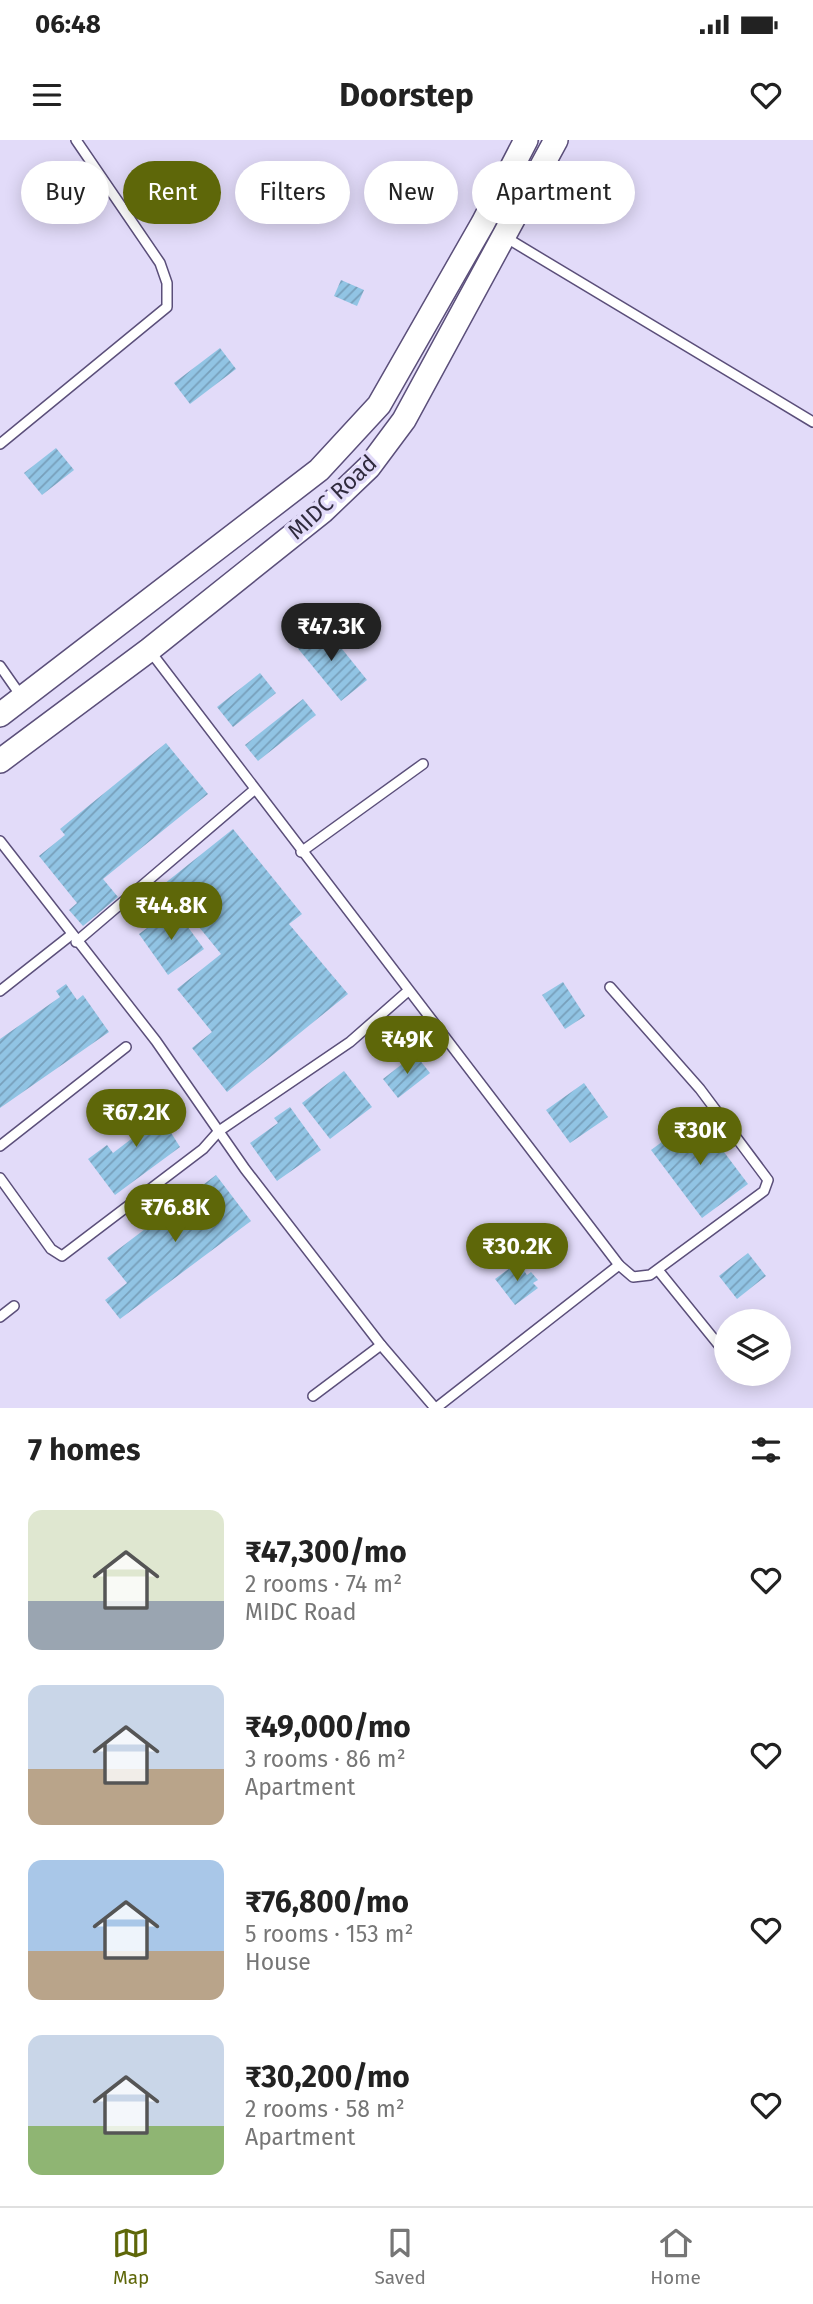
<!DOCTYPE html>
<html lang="en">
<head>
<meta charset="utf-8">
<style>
  body { margin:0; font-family:"Fira Sans",sans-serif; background:#f2f2f2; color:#222; height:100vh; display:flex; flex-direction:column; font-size:26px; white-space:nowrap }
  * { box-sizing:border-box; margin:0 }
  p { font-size:23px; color:#767676 }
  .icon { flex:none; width:38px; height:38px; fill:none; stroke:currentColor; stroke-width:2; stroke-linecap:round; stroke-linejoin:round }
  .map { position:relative; height:1268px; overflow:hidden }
  .details { display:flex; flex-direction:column; background:#fff; flex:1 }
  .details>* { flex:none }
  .guide { position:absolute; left:21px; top:21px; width:772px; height:63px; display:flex; gap:14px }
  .fabs { position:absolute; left:714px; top:1169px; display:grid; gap:14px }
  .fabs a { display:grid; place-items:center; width:77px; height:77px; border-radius:50%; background:#fff; box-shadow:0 4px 18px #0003; font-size:35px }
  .price { position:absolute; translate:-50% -60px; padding:0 16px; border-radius:24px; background:#5e6709; color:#fff; font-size:23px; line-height:46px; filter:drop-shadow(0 2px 4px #0008) }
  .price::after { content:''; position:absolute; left:50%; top:42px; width:21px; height:16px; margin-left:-10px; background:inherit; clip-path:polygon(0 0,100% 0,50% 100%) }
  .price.on { background:#222; color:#fff }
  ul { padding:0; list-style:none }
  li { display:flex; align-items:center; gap:21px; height:175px; padding:0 28px }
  li span { display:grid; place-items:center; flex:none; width:196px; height:140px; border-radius:14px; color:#555 }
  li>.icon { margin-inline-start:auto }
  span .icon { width:84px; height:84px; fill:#fffc; stroke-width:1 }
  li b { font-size:30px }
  h2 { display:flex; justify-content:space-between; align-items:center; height:84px; padding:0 28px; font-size:30px }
  .tag { padding:0 24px; border-radius:32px; background:#fff; box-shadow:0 4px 18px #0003; font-size:24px; line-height:63px }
  .tag.on { background:#5e6709; color:#fff }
  .status { display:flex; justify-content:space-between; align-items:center; height:49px; padding:0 35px; background:#fff; direction:ltr }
  .status svg { height:19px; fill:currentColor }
  header { display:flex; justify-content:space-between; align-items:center; height:91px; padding:0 28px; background:#fff; font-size:32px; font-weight:700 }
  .tabs { display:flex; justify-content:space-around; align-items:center; height:98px; border-top:2px solid #e0e0e0; background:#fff; font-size:19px; color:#767676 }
  .tabs a { display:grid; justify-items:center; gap:4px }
  .tabs .on { color:#5e6709 }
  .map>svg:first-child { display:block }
  .building { fill:url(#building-hatch) }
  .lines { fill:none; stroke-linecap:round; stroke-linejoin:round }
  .service-casing { stroke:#5b4f7a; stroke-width:12 }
  .tertiary-casing { stroke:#5b4f7a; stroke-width:26 }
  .service { stroke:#fff; stroke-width:9 }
  .tertiary { stroke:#fff; stroke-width:23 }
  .labels { text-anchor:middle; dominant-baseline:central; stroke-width:7; stroke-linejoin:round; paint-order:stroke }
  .street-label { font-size:23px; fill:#302b3e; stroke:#e2dbf9 }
</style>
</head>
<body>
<div class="status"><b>06:48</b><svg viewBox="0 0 49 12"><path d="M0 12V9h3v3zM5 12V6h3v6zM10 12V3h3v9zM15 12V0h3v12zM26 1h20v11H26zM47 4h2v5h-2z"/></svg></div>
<header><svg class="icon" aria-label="menu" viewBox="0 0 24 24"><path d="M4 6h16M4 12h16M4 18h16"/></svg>Doorstep<svg class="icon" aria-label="heart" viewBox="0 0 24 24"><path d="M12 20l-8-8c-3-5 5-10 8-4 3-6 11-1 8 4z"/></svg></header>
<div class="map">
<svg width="813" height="1268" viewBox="0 0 813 1268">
  <defs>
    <pattern id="building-hatch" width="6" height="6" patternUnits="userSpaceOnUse" patternTransform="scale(1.75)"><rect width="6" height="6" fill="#91c4e4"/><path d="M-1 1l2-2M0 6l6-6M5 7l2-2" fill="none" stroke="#779fba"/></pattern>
  </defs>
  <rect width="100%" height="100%" fill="#e2dbf9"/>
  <g class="building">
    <polygon points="341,140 364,150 357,166 334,156"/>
    <polygon points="220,208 236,229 190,264 174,243"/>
    <polygon points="56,308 74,330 42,355 24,333"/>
    <polygon points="322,484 367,540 341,561 296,506"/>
    <polygon points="260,533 276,553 233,587 217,567"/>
    <polygon points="303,559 316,575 258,621 245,605"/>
    <polygon points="166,603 208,654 103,739 118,757 83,786 69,770 77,763 39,716 65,695 60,689"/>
    <polygon points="233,689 302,774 289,784 348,854 227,952 192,908 212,892 177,849 221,814 164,744"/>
    <polygon points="174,768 204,809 168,835 139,794"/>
    <polygon points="563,842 585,876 565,889 542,855"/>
    <polygon points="66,844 77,860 83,855 109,892 0,968 0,899 60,857 56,851"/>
    <polygon points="415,914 430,933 398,958 383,939"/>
    <polygon points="344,931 372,967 330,999 302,963"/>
    <polygon points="584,943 608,977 570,1003 546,970"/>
    <polygon points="146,953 180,1007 115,1055 88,1019 107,1005 113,1013 143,990 127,967"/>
    <polygon points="290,967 321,1010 277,1041 250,1003 278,983 274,978"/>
    <polygon points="697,976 748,1044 702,1078 651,1010"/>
    <polygon points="216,1035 251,1081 120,1179 105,1160 127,1143 107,1118"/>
    <polygon points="748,1113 766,1136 737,1159 719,1136"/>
    <polygon points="518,1122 527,1135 531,1132 538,1140 533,1143 538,1148 515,1165 495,1139"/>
  </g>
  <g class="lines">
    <g class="service-casing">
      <g id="service">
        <polyline points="505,97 813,282"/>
        <polyline points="0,304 167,167 167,143 160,123 76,0"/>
        <polyline points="150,511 619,1125 436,1268"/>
        <polyline points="0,526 21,556"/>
        <polyline points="0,701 156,901 245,1029 381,1205 435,1268"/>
        <polyline points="301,712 423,624"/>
        <polyline points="76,802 254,650"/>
        <polyline points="610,847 700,949 768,1040 764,1051 650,1135 633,1137 619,1125"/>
        <polyline points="0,851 71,795"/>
        <polyline points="0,1006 126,907"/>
        <polyline points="0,1038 51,1109 62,1116 203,1009 219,991 350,902 408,851"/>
        <polyline points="658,1130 722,1209"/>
        <polyline points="0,1177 14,1166"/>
        <polyline points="313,1256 381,1205"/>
      </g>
    </g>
    <g class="tertiary-casing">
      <g id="tertiary">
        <polyline points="0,575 319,330 379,265 483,83 526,0"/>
        <polyline points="0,621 149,510 323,371 369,327 404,280 556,0"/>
      </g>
    </g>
    <use href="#service" class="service"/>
    <use href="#tertiary" class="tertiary"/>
  </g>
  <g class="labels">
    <g class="street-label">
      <text transform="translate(332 357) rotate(-43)">MIDC Road</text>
    </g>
  </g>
</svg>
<div class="fabs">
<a><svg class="icon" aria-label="layers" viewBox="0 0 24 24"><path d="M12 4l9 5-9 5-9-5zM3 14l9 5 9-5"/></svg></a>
</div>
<b class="price on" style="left:331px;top:523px">₹47.3K</b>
<b class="price" style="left:171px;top:802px">₹44.8K</b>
<b class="price" style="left:407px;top:936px">₹49K</b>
<b class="price" style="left:136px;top:1009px">₹67.2K</b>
<b class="price" style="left:700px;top:1027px">₹30K</b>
<b class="price" style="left:175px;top:1104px">₹76.8K</b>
<b class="price" style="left:517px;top:1143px">₹30.2K</b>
<div class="guide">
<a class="tag">Buy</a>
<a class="tag on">Rent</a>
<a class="tag">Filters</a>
<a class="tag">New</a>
<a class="tag">Apartment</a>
</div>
</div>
<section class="details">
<h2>7 homes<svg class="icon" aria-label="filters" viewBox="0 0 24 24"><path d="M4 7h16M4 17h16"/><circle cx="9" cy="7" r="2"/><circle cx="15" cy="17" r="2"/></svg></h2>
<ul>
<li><span style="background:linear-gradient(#dfe7d0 65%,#9aa5b1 0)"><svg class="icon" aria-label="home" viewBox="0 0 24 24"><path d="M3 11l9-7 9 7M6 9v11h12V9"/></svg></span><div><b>₹47,300/mo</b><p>2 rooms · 74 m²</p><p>MIDC Road</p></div><svg class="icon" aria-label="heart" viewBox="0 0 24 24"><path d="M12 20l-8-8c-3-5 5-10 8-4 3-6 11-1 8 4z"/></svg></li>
<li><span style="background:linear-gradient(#c9d6e8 60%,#b9a48a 0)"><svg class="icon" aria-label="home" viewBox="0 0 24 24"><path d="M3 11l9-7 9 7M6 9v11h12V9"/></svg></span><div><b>₹49,000/mo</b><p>3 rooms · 86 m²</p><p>Apartment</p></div><svg class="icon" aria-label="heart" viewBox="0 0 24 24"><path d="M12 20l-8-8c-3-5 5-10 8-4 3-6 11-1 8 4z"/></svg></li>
<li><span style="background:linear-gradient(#a9c7e8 65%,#b9a48a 0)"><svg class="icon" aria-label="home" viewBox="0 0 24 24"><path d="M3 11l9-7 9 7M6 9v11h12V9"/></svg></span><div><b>₹76,800/mo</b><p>5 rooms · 153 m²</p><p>House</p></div><svg class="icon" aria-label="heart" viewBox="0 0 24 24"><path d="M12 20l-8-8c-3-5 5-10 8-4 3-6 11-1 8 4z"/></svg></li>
<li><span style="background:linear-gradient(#c9d6e8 65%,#8fb573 0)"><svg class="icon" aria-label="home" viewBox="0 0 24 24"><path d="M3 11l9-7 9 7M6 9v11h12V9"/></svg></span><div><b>₹30,200/mo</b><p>2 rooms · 58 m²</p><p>Apartment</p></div><svg class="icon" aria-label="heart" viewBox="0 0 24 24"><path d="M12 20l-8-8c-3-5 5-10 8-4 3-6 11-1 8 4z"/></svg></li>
</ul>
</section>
<nav class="tabs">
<a class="on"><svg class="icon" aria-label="map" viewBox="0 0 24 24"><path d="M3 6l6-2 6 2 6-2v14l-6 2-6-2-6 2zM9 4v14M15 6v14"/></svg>Map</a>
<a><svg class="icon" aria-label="saved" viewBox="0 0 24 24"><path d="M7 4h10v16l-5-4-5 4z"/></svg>Saved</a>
<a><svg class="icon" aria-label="home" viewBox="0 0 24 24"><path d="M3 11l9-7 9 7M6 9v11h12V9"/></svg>Home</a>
</nav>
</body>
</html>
